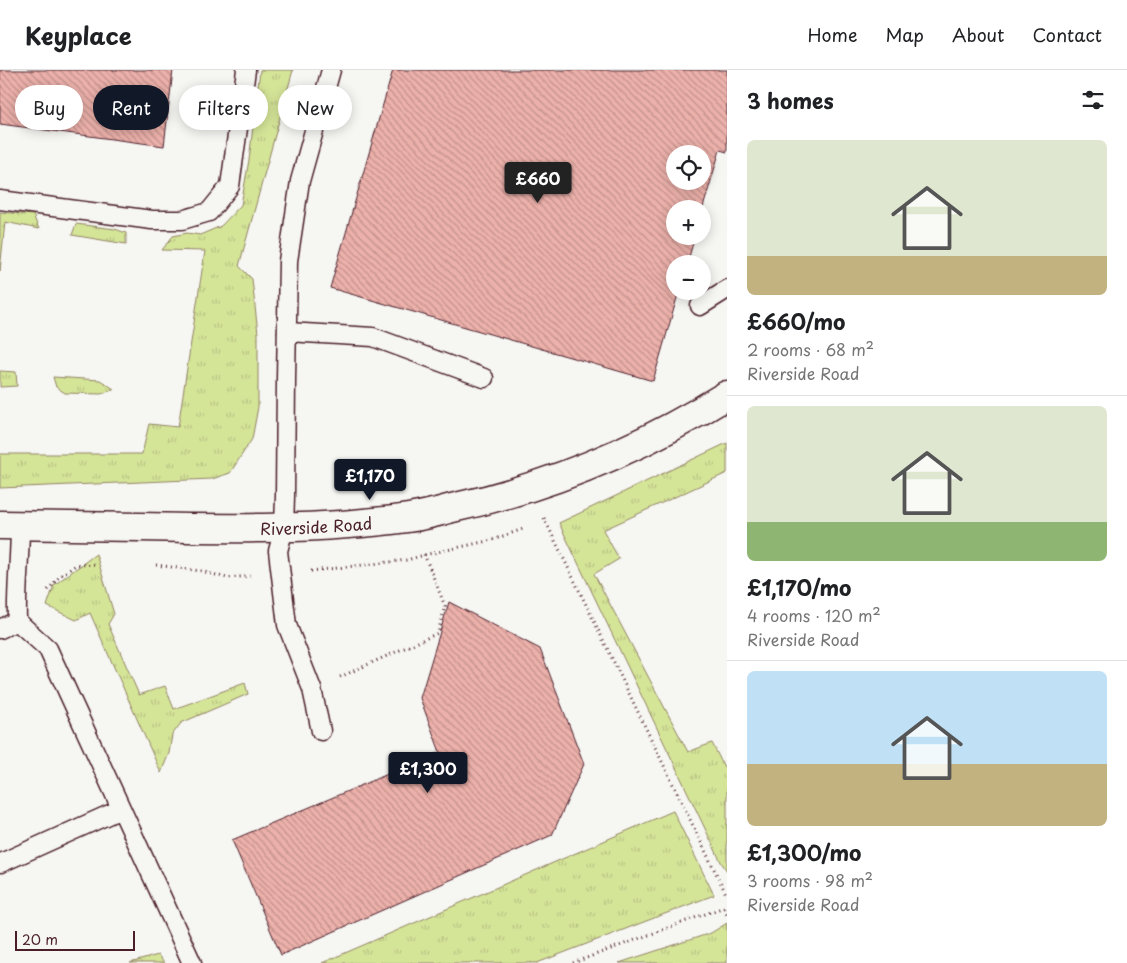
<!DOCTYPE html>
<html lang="en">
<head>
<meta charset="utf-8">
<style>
  body { margin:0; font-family:"Playpen Sans",sans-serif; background:#f6f6f6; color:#202124; height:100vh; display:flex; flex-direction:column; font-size:19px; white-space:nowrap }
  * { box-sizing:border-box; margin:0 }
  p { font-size:16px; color:#757577 }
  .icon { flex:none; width:28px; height:28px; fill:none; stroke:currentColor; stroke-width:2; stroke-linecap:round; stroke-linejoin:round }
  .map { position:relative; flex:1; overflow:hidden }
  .sheet { display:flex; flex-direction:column; background:#fff; width:400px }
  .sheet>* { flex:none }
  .hud { position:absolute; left:15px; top:15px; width:475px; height:45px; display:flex; gap:10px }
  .controls { position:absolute; left:666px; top:75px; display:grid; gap:10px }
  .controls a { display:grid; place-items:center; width:45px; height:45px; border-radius:50%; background:#fff; box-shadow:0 2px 12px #0003; font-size:25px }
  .scale { position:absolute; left:15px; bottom:12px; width:120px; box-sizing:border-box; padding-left:5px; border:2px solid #4a1f2b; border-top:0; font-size:14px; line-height:18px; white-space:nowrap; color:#4a1f2b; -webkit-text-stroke:4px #f6f6f2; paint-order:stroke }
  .price { position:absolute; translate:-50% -42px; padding:0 11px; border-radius:5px; background:#111827; color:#fff; font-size:16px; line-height:32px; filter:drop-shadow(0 1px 2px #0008) }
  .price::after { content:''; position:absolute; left:50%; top:30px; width:15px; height:11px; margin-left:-8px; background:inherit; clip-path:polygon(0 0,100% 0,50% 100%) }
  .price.current { background:#222; color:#fff }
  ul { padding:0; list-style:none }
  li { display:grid; align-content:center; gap:10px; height:265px; padding:0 20px }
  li+li { border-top:1px solid #e0e0e0 }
  li span { display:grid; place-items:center; height:155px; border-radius:8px; color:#555 }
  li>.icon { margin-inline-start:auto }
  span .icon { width:90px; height:90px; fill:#fffc; stroke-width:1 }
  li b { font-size:21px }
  h2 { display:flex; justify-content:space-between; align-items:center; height:60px; padding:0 20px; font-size:21px }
  .chip { padding:0 18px; border-radius:22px; background:#fff; box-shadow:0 2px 12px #0003; font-size:18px; line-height:45px }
  .chip.current { background:#111827; color:#fff }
  header { display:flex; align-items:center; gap:30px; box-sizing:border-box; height:70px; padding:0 25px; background:#fff; border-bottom:1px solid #e0e0e0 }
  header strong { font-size:24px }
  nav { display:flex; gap:28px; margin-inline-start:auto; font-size:18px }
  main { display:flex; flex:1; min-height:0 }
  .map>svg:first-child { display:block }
  .grass { fill:url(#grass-tufts); stroke:#908262 }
  .building { fill:url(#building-back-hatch); stroke:#4a1f2b; fill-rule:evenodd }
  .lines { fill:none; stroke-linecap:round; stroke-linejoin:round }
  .service-casing { stroke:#4a1f2b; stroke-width:21 }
  .minor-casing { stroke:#4a1f2b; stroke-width:31 }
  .path { stroke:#4a1f2b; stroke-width:3; stroke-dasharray:1 4; stroke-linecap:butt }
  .service { stroke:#f6f6f2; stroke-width:18 }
  .minor { stroke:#f6f6f2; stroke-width:28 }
  .labels { text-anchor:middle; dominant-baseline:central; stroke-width:4.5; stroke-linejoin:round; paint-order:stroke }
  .street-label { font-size:16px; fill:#4a1f2b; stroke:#f6f6f2 }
</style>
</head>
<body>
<header>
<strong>Keyplace</strong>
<nav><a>Home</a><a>Map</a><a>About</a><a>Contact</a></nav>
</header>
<main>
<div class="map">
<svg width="727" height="893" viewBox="0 0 727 893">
  <defs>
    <pattern id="grass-tufts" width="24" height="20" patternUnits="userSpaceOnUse" patternTransform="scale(1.25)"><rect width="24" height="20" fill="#d5e598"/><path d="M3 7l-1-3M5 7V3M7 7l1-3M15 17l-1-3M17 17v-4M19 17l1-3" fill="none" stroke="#b8c483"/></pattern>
    <pattern id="building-back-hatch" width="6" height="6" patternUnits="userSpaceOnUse" patternTransform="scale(1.25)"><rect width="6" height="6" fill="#ecb1aa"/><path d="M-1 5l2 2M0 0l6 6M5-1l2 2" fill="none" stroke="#c18f8b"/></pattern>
  </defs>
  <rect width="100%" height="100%" fill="#f6f6f2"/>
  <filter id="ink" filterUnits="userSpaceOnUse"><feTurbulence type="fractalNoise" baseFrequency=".02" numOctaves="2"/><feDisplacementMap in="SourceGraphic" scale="10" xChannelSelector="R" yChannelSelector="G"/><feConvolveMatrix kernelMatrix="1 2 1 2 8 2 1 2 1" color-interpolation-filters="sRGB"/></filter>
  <g filter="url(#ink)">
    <g class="grass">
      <polygon points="260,0 293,0 239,196 252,209 258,264 258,337 252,369 230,403 212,409 0,418 0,384 142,384 149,354 178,357 205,181 162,180 173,166 187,163 200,165 221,156 241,135 249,90"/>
      <polygon points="0,142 33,145 39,159 5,152 0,201"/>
      <polygon points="76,154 115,159 126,163 126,174 72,165"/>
      <polygon points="0,301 16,302 17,316 0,317"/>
      <polygon points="53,307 100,310 114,319 101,324 65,323 56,317"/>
      <polygon points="727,373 727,403 603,460 619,489 594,504 688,682 712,673 724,697 727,695 727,801 721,792 559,453"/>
      <polygon points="96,484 114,544 108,554 139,625 165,616 174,639 245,613 248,624 181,653 172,665 169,683 161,703 90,543 76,550 47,536 54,515"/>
      <polygon points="673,741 714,825 537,893 322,893"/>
      <polygon points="727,853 727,893 619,893 711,863"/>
      <polygon points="158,885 164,893 130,893"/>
    </g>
    <g class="building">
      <polygon points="0,0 173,0 164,76 0,54"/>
      <path d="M 393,0 L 727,0 L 727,82 L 720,80 L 702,141 L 702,139 L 675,139 L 675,166 L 695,166 L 687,194 L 675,194 L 675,221 L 679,221 L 653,311 L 330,218 ZM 675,84 L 702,84 L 702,111 L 675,111 Z"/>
      <polygon points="449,532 540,579 584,694 552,765 281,885 232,770 440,682 420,628"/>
    </g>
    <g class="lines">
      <g class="service-casing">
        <g id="service">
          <polyline points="0,130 152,150 182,150 209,142 230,116 246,0"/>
          <polyline points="700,236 727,219"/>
          <polyline points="287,262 373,267 484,308"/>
          <path d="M 20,455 C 20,487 16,519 17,551 L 48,579 L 192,893"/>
          <polyline points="0,559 17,551"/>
          <polyline points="321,661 312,619 287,555 278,481 284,458 285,426 286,309 288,191 300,111 331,0"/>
          <polyline points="1,793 121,739"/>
        </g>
      </g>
      <g class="minor-casing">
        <g id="minor">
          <path id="s1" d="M 0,455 C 47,456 93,456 140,457 C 230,459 319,460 408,448 C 423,446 438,442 452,438 C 550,417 642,378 727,325"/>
        </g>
      </g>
      <g class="path">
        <polyline points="544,448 727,826"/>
        <polyline points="156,495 201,501 227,508 250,506"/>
        <polyline points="311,501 407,490 424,485 492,470 523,459"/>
        <polyline points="48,520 60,506 76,495 97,494"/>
        <polyline points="340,607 438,563 445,536 424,484"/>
        <polyline points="724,838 727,844"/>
        <polyline points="573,893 727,836"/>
      </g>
      <use href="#service" class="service"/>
      <use href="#minor" class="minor"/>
    </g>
  </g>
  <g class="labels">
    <g class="street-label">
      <text stroke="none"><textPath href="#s1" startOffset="316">Riverside Road</textPath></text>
    </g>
  </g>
</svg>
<div class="controls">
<a><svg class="icon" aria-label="locate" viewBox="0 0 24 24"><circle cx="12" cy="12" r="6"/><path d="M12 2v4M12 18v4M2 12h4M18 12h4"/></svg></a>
<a>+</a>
<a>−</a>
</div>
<div class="scale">20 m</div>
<b class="price current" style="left:538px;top:134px">£660</b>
<b class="price" style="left:370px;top:431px">£1,170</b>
<b class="price" style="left:428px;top:724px">£1,300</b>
<div class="hud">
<a class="chip">Buy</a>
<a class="chip current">Rent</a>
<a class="chip">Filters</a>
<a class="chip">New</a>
</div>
</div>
<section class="sheet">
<h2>3 homes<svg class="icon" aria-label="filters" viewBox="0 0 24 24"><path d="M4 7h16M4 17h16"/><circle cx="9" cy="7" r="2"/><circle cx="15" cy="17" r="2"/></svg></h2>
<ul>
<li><span style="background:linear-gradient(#dfe7d0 75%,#c2b280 0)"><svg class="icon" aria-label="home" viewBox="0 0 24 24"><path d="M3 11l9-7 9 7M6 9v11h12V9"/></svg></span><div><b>£660/mo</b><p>2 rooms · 68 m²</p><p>Riverside Road</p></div></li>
<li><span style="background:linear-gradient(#dfe7d0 75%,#8fb573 0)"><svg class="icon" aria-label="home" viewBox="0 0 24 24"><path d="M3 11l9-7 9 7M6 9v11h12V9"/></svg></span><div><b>£1,170/mo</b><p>4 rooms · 120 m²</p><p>Riverside Road</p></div></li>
<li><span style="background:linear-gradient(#bfe0f5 60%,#c2b280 0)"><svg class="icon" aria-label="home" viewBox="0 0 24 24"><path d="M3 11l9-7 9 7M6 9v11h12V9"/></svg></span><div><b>£1,300/mo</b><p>3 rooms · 98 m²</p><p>Riverside Road</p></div></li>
</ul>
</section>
</main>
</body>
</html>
